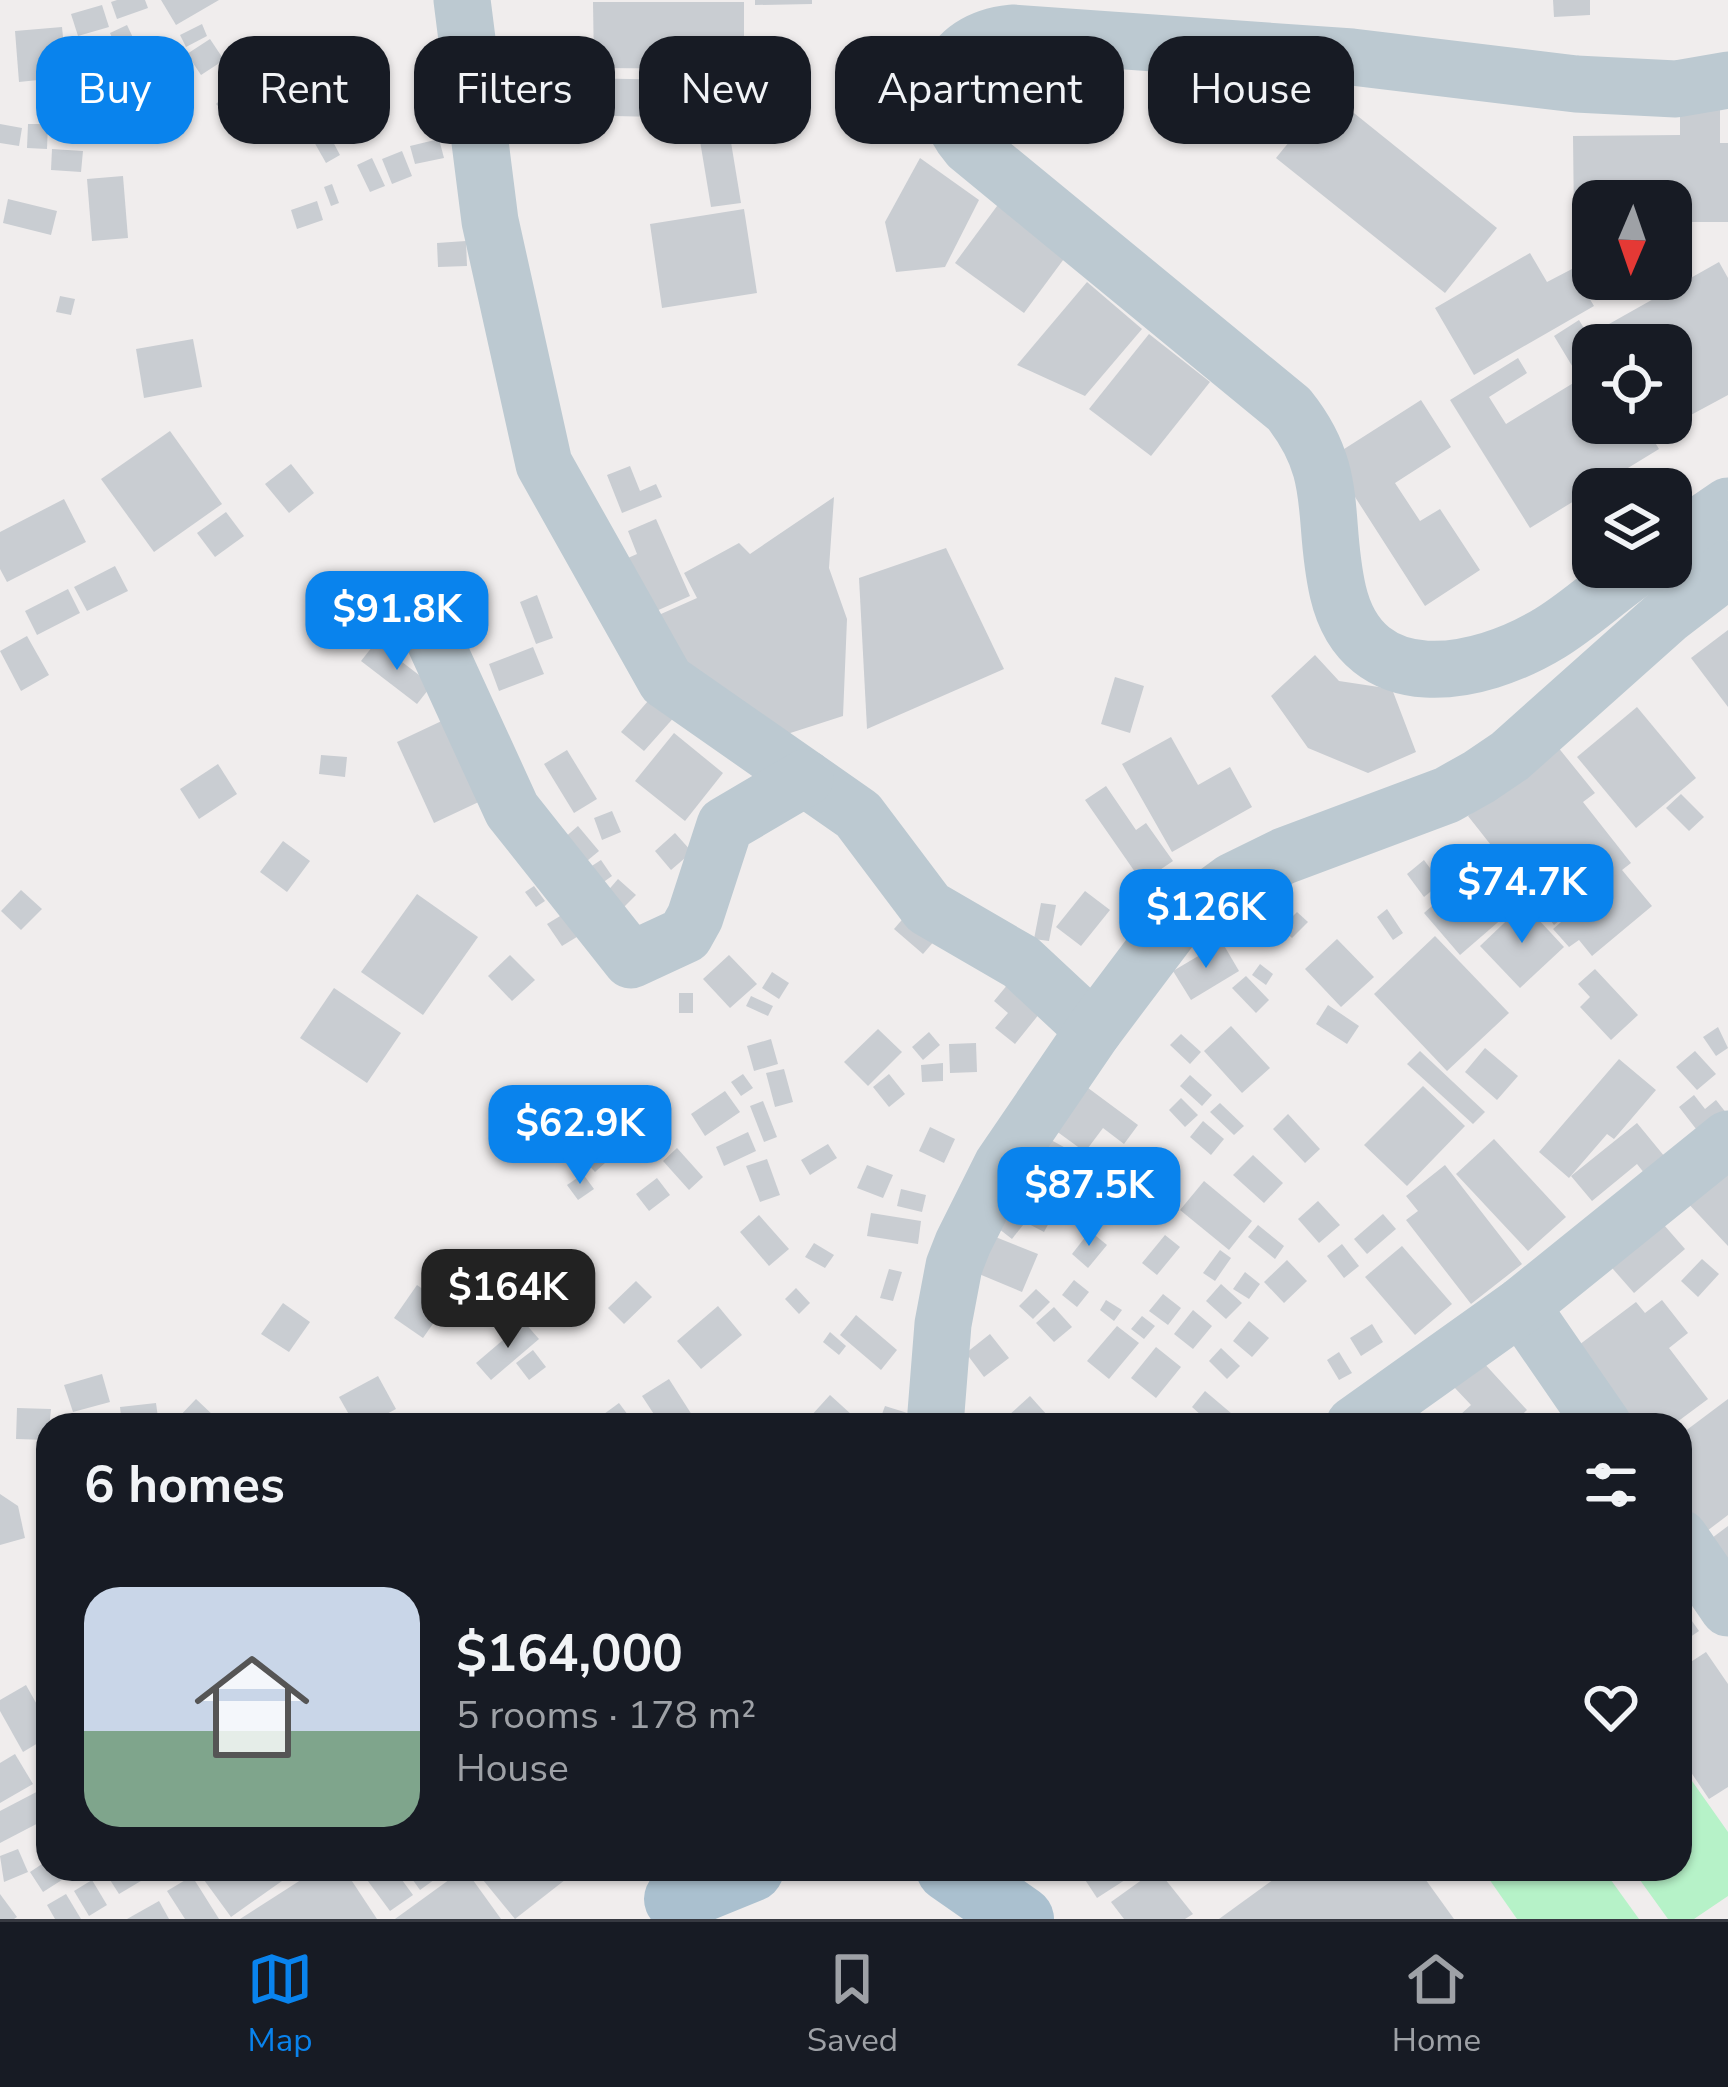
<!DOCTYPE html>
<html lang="en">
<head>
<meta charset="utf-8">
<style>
  body { margin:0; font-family:"Nunito Sans",sans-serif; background:#20242c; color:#f1f3f6; height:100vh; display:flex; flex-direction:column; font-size:45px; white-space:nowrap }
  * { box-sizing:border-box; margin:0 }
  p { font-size:39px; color:#9ea1a6 }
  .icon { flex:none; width:66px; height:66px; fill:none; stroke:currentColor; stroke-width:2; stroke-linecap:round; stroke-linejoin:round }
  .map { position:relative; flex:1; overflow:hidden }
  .sheet { position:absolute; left:36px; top:1413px; width:1656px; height:468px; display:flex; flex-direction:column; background:#171b24; border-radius:36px; box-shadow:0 3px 9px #0004 }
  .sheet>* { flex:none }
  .hud { position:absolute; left:36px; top:36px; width:1656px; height:108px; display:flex; gap:24px }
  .needle { width:78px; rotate:182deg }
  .buttons { position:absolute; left:1572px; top:180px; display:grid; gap:24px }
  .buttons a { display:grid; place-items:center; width:120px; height:120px; border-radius:24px; background:#171b24; box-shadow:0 3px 9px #0004; font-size:60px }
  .price { position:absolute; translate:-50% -102px; padding:0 27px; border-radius:24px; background:#0983ed; color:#fff; font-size:39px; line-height:78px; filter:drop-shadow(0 3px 6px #0008) }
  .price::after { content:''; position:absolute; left:50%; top:72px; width:36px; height:27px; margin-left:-18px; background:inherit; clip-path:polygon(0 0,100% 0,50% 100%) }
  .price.current { background:#222; color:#fff }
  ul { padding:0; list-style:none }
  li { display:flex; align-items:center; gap:36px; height:300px; padding:0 48px }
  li+li { border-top:3px solid #363941 }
  li span { display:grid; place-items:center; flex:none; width:336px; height:240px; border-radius:36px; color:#555 }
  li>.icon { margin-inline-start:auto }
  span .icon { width:144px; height:144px; fill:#fffc; stroke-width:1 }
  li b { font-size:51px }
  h2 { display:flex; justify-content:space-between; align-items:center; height:144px; padding:0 48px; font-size:51px }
  .tag { padding:0 42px; border-radius:36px; background:#171b24; box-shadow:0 3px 9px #0004; font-size:42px; line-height:108px }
  .tag.current { background:#0983ed; color:#fff }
  .tabs { display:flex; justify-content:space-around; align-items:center; height:168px; border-top:3px solid #363941; background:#171b24; font-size:33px; color:#9ea1a6 }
  .tabs a { display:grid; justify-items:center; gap:6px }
  .tabs .current { color:#0983ed }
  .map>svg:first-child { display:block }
  .green { fill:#b6f2c8 }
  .building { fill:#c9cdd2 }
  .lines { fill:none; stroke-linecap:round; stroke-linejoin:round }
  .minor { stroke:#bcc9d1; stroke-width:57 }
  .major { stroke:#aac0cf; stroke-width:66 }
</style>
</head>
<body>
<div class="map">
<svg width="1728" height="1919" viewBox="0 0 1728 1919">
  <rect width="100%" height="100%" fill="#f0eded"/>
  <g class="green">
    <polygon points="1680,1764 1728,1832 1728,1896 1694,1919 1668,1919 1632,1869 1680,1869"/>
    <polygon points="1482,1869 1603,1869 1639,1919 1517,1919"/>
  </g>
  <g class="building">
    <polygon points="117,0 145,0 148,8 117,19 111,2"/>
    <polygon points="161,0 219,0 176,25"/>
    <polygon points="755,0 812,0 812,4 755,5"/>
    <polygon points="1553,0 1590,0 1590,15 1554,17"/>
    <polygon points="593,2 744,2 744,69 594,68"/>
    <polygon points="102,5 109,27 78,36 71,14"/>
    <polygon points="202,24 207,36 186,47 180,35"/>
    <polygon points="127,25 136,44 118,52 110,33"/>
    <polygon points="62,27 67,77 19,82 15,31"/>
    <polygon points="210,39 224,60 201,75 187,54"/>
    <polygon points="274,62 285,78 263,93 252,77"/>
    <polygon points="573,78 743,81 742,119 572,115"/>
    <polygon points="235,85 252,101 233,121 216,104"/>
    <polygon points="290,86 299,99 274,117 265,104"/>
    <polygon points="1329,93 1497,228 1445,293 1276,158"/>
    <polygon points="305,103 317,121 290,139 278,121"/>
    <polygon points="1680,110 1720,110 1720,143 1728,143 1728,222 1671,222 1671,201 1593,201 1593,223 1574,223 1573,136 1680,135"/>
    <polygon points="0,124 22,128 19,146 0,143"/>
    <polygon points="28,124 48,124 47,149 27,148"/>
    <polygon points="728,124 741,203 711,207 698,129"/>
    <polygon points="324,125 340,155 326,163 309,133"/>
    <polygon points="439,139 444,158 415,164 410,146"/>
    <polygon points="52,149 83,151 81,172 51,170"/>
    <polygon points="402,151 412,176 392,184 382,159"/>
    <polygon points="372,158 385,186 370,192 357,165"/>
    <polygon points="920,158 979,200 945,267 896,272 885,222"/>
    <polygon points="123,176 128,238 92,241 87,179"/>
    <polygon points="332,184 339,203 331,206 324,187"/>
    <polygon points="8,199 57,211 51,235 3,223"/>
    <polygon points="317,201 323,220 297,229 291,210"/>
    <polygon points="1000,202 1069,252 1024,313 955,263"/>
    <polygon points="744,209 757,293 662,308 650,224"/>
    <polygon points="466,241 467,266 438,267 437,243"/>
    <polygon points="1530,253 1547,282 1572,269 1594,306 1474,375 1435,308"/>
    <polygon points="1719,262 1728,278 1728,395 1689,416 1674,389 1671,391 1671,345 1620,345 1609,324"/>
    <polygon points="1087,282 1142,329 1085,396 1017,365"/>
    <polygon points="60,296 75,299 71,315 56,312"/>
    <polygon points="1579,320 1593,343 1593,423 1643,423 1659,449 1530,528 1450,400 1518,358 1527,373 1489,397 1506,424 1580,379 1554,336"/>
    <polygon points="1149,334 1210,382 1151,456 1089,409"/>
    <polygon points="193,339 202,387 144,398 136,349"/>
    <polygon points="1421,400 1451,447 1395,483 1420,521 1440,509 1480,570 1425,606 1330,458"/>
    <polygon points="170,431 222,504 154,552 101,479"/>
    <polygon points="291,464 314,493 289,513 265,484"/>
    <polygon points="630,466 640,491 656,484 662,497 622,513 607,475"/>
    <polygon points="834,497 829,568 847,619 843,716 781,736 687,685 652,618 697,598 684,573 739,543 750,554"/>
    <polygon points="64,499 86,542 7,582 0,569 0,532"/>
    <polygon points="226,512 244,536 215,557 197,533"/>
    <polygon points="656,519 690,596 636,620 612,565 637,554 628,531"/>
    <polygon points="946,548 1004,669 867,729 859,578"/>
    <polygon points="115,566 128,591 87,611 74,587"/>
    <polygon points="68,589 80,613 37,635 25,611"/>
    <polygon points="537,595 553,638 536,644 520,602"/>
    <polygon points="1728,630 1728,707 1691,658"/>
    <polygon points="27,636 49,675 21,691 0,651"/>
    <polygon points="376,642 432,685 417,704 361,661"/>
    <polygon points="533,647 544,674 499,691 489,664"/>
    <polygon points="1315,655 1339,681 1392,689 1416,752 1368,773 1308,748 1271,696"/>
    <polygon points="1115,677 1144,686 1130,733 1101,724"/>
    <polygon points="662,685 685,705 644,751 621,732"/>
    <polygon points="1637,707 1696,778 1636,828 1577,757"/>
    <polygon points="448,718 485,799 434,823 397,742"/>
    <polygon points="674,733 723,773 685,821 635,781"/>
    <polygon points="1171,737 1198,785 1230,767 1252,807 1172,852 1122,764"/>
    <polygon points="1557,746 1595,793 1583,802 1631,863 1622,870 1652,906 1592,956 1579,940 1569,947 1553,929 1612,878 1554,925 1468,816"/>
    <polygon points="567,750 597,799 574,813 544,764"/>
    <polygon points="321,755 347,757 345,777 319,774"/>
    <polygon points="218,764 237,794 199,819 180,789"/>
    <polygon points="1106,786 1136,830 1146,823 1173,861 1142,882 1085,800"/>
    <polygon points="1681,794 1704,817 1689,831 1666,808"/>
    <polygon points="612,811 621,832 602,840 594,818"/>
    <polygon points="578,826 599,851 576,870 555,846"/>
    <polygon points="675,833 692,852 671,870 655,851"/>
    <polygon points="283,841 310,861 287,892 260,872"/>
    <polygon points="601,860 612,876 595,888 584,871"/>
    <polygon points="1424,860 1441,883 1424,897 1407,874"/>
    <polygon points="1467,875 1504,917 1460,955 1424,913"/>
    <polygon points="618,879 636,895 622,909 605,894"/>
    <polygon points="534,886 545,901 536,907 525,892"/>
    <polygon points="21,890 42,909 21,930 1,911"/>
    <polygon points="1085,891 1110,910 1081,946 1056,927"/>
    <polygon points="417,894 478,937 423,1015 361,972"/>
    <polygon points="1041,903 1056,905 1049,941 1034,939"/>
    <polygon points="1524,904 1564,947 1520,988 1480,946"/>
    <polygon points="1387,909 1403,933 1393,940 1377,917"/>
    <polygon points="570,910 585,932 562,946 547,924"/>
    <polygon points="1297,912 1308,922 1292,938 1281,928"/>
    <polygon points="907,914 936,939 923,954 894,929"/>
    <polygon points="1435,936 1509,1013 1447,1071 1374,994"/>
    <polygon points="1337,939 1374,977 1341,1007 1305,969"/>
    <polygon points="1222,942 1239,971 1191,1000 1173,971"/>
    <polygon points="510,955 535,980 512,1001 488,976"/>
    <polygon points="729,955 757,984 730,1008 703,979"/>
    <polygon points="1260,964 1273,974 1266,985 1252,975"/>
    <polygon points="1595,969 1638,1015 1611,1040 1580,1007 1590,997 1578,984"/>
    <polygon points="772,972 789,983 779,999 762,988"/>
    <polygon points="1018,972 1040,1013 1015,1044 995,1028 1008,1013 994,1001"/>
    <polygon points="1246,976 1269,1000 1256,1013 1232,988"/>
    <polygon points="334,988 401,1033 367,1083 300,1038"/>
    <rect x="679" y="993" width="14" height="20"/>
    <polygon points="751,996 773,1006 768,1016 746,1006"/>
    <polygon points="1328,1005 1359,1026 1347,1044 1316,1024"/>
    <polygon points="1231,1026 1270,1068 1242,1093 1204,1051"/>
    <polygon points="1718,1027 1728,1048 1716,1056 1703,1037"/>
    <polygon points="878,1029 902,1052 868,1086 844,1062"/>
    <polygon points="929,1032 940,1045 923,1060 912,1047"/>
    <polygon points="1181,1034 1201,1052 1190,1064 1170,1045"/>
    <polygon points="771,1039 778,1064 754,1071 747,1046"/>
    <polygon points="976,1043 977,1072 950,1073 949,1044"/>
    <polygon points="1485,1048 1518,1076 1497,1100 1465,1072"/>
    <polygon points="1420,1051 1485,1112 1473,1124 1407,1064"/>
    <polygon points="1695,1051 1716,1074 1697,1090 1676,1067"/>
    <polygon points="1619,1059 1656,1090 1614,1139 1607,1134 1569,1178 1539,1152"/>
    <polygon points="943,1063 943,1081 922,1082 921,1065"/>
    <polygon points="784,1069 793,1102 775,1107 766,1073"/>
    <polygon points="743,1074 753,1088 741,1096 731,1082"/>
    <polygon points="889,1074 905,1094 889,1107 873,1087"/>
    <polygon points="1190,1075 1212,1095 1202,1106 1180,1086"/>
    <polygon points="1080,1082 1138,1125 1124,1144 1103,1128 1085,1152 1048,1125"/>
    <polygon points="1423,1086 1465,1126 1407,1186 1364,1145"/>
    <polygon points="653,1089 664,1105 633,1126 622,1110"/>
    <polygon points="725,1091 740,1112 705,1136 691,1114"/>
    <polygon points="1694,1095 1705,1109 1716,1100 1727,1114 1700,1134 1679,1107"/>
    <polygon points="1181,1098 1198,1115 1185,1127 1169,1110"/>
    <polygon points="763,1101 777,1137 764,1142 750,1106"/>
    <polygon points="1220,1103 1244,1126 1234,1135 1210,1112"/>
    <polygon points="1288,1114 1320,1149 1305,1163 1273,1129"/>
    <polygon points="606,1120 627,1143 595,1172 574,1149"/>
    <polygon points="1203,1121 1224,1139 1211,1155 1190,1137"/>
    <polygon points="1637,1123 1674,1168 1653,1184 1637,1164 1592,1201 1571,1176"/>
    <polygon points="930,1127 955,1139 944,1163 919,1151"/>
    <polygon points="748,1132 756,1151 724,1166 716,1147"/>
    <polygon points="1494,1139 1566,1217 1528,1251 1456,1174"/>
    <polygon points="1051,1140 1084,1158 1044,1232 1010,1214"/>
    <polygon points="828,1144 837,1158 810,1175 801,1160"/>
    <polygon points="677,1148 703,1177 689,1190 663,1161"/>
    <polygon points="1253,1155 1283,1183 1264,1203 1233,1175"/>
    <polygon points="1728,1158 1728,1246 1684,1199"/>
    <polygon points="767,1159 780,1195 760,1202 746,1166"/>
    <polygon points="1111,1164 1127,1177 1116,1190 1100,1177"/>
    <polygon points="867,1165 893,1175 883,1198 857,1188"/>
    <polygon points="1445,1165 1522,1264 1471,1304 1406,1220 1418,1211 1406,1196"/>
    <polygon points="583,1174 594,1189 578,1200 567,1185"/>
    <polygon points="657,1178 670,1195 649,1211 636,1194"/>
    <polygon points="1204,1181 1252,1221 1229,1250 1180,1210"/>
    <polygon points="901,1189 926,1195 922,1212 897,1206"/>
    <polygon points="1318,1201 1340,1225 1319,1243 1298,1219"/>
    <polygon points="1005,1212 1023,1225 1012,1239 994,1225"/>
    <polygon points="871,1213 921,1221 918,1244 867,1236"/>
    <polygon points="1383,1214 1396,1229 1367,1254 1354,1239"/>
    <polygon points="759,1215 789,1249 769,1266 740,1232"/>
    <polygon points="1657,1217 1685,1249 1634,1293 1606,1261"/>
    <polygon points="1258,1225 1284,1246 1275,1259 1248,1237"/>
    <polygon points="1090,1231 1107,1245 1088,1268 1072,1254"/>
    <polygon points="983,1232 1038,1254 1022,1292 967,1269"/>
    <polygon points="1165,1235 1180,1247 1157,1275 1142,1263"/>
    <polygon points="814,1243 834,1255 825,1268 805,1257"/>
    <polygon points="1342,1244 1359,1266 1344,1278 1327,1256"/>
    <polygon points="1402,1246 1452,1304 1415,1335 1365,1277"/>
    <polygon points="1220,1250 1231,1258 1215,1281 1203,1273"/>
    <polygon points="1702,1259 1719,1274 1698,1297 1681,1281"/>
    <polygon points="1287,1260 1307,1281 1284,1303 1264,1282"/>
    <polygon points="889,1269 902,1272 893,1301 880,1298"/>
    <polygon points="1245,1272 1260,1284 1249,1299 1233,1289"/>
    <polygon points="1074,1280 1089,1292 1077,1307 1062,1295"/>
    <polygon points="636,1281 652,1297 624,1324 608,1308"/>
    <polygon points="1221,1284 1242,1303 1226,1319 1206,1301"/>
    <polygon points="417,1285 446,1305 423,1338 394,1318"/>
    <polygon points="796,1288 810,1303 799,1314 785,1299"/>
    <polygon points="1036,1289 1050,1302 1033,1319 1019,1306"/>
    <polygon points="1163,1294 1181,1308 1168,1325 1149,1311"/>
    <polygon points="1106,1300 1122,1310 1114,1321 1100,1310"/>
    <polygon points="1662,1300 1688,1333 1669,1348 1708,1399 1673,1425 1622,1425 1567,1354 1636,1302 1645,1313"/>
    <polygon points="283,1303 310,1322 289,1352 261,1334"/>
    <polygon points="718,1306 742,1335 701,1369 677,1341"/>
    <polygon points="1054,1307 1072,1327 1054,1342 1036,1323"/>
    <polygon points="1193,1310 1212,1326 1193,1349 1174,1334"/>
    <polygon points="856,1315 897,1350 881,1370 840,1335"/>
    <polygon points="1142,1316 1155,1326 1144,1339 1131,1329"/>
    <polygon points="1249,1321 1269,1338 1252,1357 1233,1341"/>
    <polygon points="524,1322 539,1339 491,1380 476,1363"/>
    <polygon points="1372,1324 1383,1342 1361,1356 1350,1338"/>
    <polygon points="1117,1326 1139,1343 1109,1379 1087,1361"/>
    <polygon points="830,1332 846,1346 839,1355 823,1342"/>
    <polygon points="990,1334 1009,1358 984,1377 966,1353"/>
    <polygon points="1156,1347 1181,1367 1156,1398 1131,1378"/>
    <polygon points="1221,1348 1240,1366 1227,1379 1209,1361"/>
    <polygon points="533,1350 546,1367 529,1380 516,1363"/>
    <polygon points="1339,1352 1352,1373 1339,1380 1327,1360"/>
    <polygon points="1482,1361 1527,1410 1511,1425 1449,1425 1471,1405 1454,1387"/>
    <polygon points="102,1374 110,1402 73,1412 64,1385"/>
    <polygon points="378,1376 396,1409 366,1425 355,1425 339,1397"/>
    <polygon points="669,1379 692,1415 677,1425 661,1425 642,1396"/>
    <polygon points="1205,1391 1245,1425 1212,1425 1192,1407"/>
    <polygon points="830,1395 852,1415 843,1425 819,1425 810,1417"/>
    <polygon points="1030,1396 1056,1425 998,1425"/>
    <polygon points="196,1399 216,1418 209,1425 184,1425 177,1419"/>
    <polygon points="1728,1399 1728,1515 1703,1534 1680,1503 1680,1435"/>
    <polygon points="156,1403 159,1425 122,1425 120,1407"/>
    <polygon points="619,1403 634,1423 589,1425"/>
    <polygon points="885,1406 917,1416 914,1425 878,1425"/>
    <polygon points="17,1408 51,1409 48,1440 16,1439"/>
    <polygon points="1133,1413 1146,1425 1122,1425"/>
    <polygon points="0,1494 18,1506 25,1538 0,1545"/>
    <polygon points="1728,1526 1728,1576 1704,1544"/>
    <polygon points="1680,1604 1699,1631 1680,1644"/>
    <polygon points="1706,1652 1728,1684 1728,1787 1709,1799 1680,1756 1680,1669"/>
    <polygon points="26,1685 48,1724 48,1737 23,1752 0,1711 0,1700"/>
    <polygon points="15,1754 33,1784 0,1803 0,1763"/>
    <polygon points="46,1787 48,1818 0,1843 0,1811"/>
    <polygon points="18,1849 28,1872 4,1882 0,1856"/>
    <polygon points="48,1860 48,1869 59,1869 65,1878 43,1892 30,1872"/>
    <polygon points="103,1869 147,1869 151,1875 119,1894"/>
    <polygon points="196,1869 299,1869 231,1917"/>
    <polygon points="318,1869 344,1869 377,1919 240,1919"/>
    <polygon points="359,1869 394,1869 413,1895 390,1911"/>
    <polygon points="405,1869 449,1869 420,1890"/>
    <polygon points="465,1869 501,1919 395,1919 464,1869"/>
    <polygon points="474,1869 579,1869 515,1919"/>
    <polygon points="1078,1869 1142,1869 1097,1898"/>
    <polygon points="1157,1869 1193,1914 1185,1919 1124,1919 1111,1902"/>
    <polygon points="1288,1869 1418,1869 1454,1919 1219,1919"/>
    <polygon points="192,1876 219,1919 185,1919 167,1891"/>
    <polygon points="92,1880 107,1905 89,1916 74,1891"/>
    <polygon points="0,1894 17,1917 14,1919 0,1919"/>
    <polygon points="66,1894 81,1919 55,1919 47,1905"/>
    <polygon points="159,1901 169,1919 127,1919"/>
  </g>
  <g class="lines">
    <g class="minor">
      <polyline points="462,0 490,221 544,464 666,681 858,815 928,908 1021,962 1094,1030"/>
      <polyline points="1671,545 1728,506"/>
      <path d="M 1639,567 C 1608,588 1581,614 1550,633 C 1478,677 1363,699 1338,592 C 1321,519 1341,474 1289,409 L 969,146 C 927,96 944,40 1012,33 L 1352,57 L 1576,84 L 1676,89 L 1728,80"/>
      <polyline points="435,642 512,810 631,960 685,935 695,917 725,825 805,778"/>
      <polyline points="1521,1306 1603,1425"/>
      <polyline points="935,1425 943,1324 954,1266 963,1243 1002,1165 1094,1030 1173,925 1233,881 1284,856 1447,795 1479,777 1510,756 1667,616 1728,569"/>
      <polyline points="1354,1425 1521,1306 1728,1139"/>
      <polyline points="1680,1538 1728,1608"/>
    </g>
    <g class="major">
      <polyline points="949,1869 1021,1919"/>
      <polyline points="677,1899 751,1869"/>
    </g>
  </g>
</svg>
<div class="buttons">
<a><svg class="needle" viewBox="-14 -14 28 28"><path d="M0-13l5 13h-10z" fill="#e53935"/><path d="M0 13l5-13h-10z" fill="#9ea1a6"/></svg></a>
<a><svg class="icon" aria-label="locate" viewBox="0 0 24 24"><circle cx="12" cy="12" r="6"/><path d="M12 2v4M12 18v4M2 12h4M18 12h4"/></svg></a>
<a><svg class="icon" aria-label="layers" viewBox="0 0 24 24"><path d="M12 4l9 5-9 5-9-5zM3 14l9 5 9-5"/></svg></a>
</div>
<b class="price" style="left:397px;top:673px">$91.8K</b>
<b class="price" style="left:1522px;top:946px">$74.7K</b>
<b class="price" style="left:1206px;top:971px">$126K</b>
<b class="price" style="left:580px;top:1187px">$62.9K</b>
<b class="price" style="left:1089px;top:1249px">$87.5K</b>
<b class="price current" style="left:508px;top:1351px">$164K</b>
<div class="hud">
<a class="tag current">Buy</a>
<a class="tag">Rent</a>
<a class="tag">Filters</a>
<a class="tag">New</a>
<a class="tag">Apartment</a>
<a class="tag">House</a>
</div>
<section class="sheet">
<h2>6 homes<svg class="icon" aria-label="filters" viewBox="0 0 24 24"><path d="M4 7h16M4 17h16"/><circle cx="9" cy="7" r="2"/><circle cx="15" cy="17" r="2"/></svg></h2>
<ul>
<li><span style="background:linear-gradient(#c9d6e8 60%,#7fa58c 0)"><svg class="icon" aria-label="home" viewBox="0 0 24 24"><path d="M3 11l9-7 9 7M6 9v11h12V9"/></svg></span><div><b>$164,000</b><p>5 rooms · 178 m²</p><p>House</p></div><svg class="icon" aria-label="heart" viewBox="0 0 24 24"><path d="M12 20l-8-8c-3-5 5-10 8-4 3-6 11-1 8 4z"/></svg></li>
</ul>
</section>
</div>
<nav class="tabs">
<a class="current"><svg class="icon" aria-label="map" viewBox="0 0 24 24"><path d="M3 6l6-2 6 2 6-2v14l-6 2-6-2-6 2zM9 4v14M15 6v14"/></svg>Map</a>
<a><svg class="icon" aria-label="saved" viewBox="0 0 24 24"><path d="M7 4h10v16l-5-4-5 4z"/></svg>Saved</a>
<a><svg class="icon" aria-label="home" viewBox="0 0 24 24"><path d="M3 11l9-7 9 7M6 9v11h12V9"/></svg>Home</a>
</nav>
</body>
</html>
